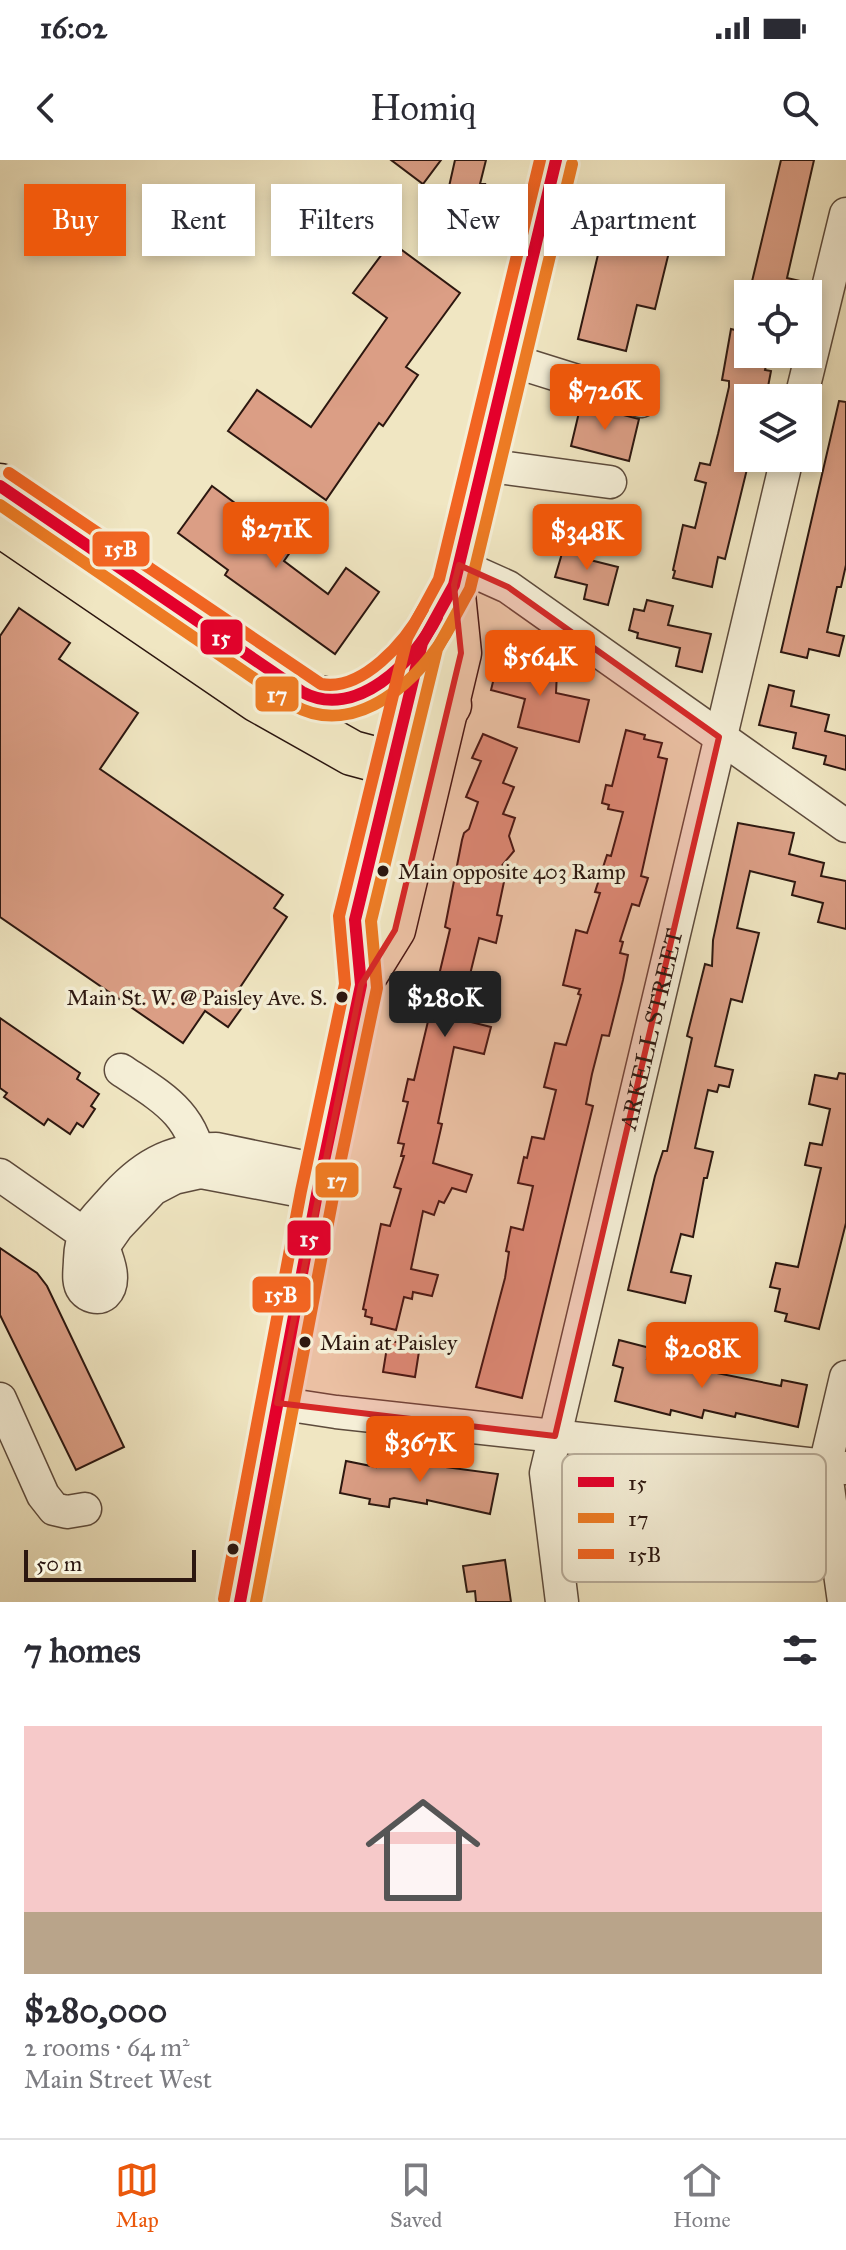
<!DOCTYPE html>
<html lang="en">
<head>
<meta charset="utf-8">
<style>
  body { margin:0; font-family:"IM FELL Great Primer",serif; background:#f2f2f3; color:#2b2b33; height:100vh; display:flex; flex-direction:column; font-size:30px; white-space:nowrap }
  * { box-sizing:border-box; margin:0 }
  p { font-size:26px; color:#7c7c81 }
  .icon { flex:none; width:44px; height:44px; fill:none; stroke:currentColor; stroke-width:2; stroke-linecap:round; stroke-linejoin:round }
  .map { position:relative; height:1442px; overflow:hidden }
  .sheet { display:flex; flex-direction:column; background:#fff; flex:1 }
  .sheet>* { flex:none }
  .guide { position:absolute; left:24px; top:24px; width:798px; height:72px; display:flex; gap:16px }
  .buttons { position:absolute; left:734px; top:120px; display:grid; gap:16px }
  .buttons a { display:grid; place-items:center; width:88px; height:88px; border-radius:0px; background:#fff; box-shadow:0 4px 12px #0003; font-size:40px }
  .scale { position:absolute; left:24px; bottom:20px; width:172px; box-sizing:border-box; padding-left:8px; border:4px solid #2c1710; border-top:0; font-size:22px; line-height:28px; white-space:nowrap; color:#2c1710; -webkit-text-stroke:6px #f5efd7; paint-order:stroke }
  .price { position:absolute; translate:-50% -68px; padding:0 18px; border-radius:8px; background:#ea580c; color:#fff; font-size:26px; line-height:52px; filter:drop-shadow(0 2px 4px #0008) }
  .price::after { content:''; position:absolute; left:50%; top:48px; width:24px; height:18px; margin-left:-12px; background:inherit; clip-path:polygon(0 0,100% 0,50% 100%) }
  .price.on { background:#222; color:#fff }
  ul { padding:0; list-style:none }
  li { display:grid; align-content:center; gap:16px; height:424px; padding:0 24px }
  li+li { border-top:2px solid #e1e1e2 }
  li span { display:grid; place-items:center; height:248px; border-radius:0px; color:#555 }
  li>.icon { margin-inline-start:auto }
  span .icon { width:144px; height:144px; fill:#fffc; stroke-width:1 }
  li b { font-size:34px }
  h2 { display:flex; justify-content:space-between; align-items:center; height:96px; padding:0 24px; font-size:34px }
  .chip { padding:0 28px; border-radius:0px; background:#fff; box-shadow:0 4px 12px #0003; font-size:28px; line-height:72px }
  .chip.on { background:#ea580c; color:#fff }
  .status { display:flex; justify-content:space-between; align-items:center; height:56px; padding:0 40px; background:#fff; direction:ltr }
  .status svg { height:22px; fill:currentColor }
  header { display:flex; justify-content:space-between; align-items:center; height:104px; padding:0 24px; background:#fff; font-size:36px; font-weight:600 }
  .dock { display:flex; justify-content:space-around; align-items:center; height:112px; border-top:2px solid #e1e1e2; background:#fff; font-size:22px; color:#7c7c81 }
  .dock a { display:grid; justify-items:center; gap:4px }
  .dock .on { color:#ea580c }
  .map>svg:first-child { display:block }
  .building { fill:#db9e85; stroke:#2c1710; stroke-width:2 }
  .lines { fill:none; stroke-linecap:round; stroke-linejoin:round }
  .minor-casing { stroke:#5d4b3c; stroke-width:35 }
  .major-casing { stroke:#2c1710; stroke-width:43 }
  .highway-casing { stroke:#2c1710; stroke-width:47 }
  .minor { stroke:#f5efd7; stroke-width:32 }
  .major { stroke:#f0e6c2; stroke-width:40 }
  .highway { stroke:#f0e6c2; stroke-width:44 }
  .bus-1-casing { stroke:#f5efd7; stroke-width:18 }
  .bus-2-casing { stroke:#f5efd7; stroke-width:18 }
  .bus-3-casing { stroke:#f5efd7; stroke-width:18 }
  .bus-1 { stroke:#e4002b; stroke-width:12 }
  .bus-2 { stroke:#ed7b24; stroke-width:12 }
  .bus-3 { stroke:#f26522; stroke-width:12 }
  .marked { fill:#d62828; fill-opacity:0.2; stroke:#d62828; stroke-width:6; stroke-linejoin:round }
  .bus-dot { fill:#2c1710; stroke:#f5efd7; stroke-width:3 }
  .labels { text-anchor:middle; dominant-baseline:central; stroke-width:7; stroke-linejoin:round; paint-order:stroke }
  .bus-label { font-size:22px; fill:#2c1710; stroke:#f5efd7; text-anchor:start }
  .street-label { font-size:24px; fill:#2c1710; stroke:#f5efd7 }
  .key { fill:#f5efd7; stroke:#b9ae9b; stroke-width:2 }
  .key-label { font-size:22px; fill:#2c1710 }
  .line-badge { stroke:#f5efd7; stroke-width:3 }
  .badge-label { font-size:22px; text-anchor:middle; font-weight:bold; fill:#fff }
</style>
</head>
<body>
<div class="status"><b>16:02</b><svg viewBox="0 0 49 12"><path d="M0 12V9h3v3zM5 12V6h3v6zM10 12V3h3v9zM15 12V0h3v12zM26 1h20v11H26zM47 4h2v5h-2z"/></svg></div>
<header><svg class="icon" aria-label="back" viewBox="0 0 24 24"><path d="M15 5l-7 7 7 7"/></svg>Homiq<svg class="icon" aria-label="search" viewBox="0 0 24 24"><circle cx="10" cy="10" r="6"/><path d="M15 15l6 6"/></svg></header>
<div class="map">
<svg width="846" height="1442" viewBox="0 0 846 1442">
  <rect width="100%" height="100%" fill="#f0e6c2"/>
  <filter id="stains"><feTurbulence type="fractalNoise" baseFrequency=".0025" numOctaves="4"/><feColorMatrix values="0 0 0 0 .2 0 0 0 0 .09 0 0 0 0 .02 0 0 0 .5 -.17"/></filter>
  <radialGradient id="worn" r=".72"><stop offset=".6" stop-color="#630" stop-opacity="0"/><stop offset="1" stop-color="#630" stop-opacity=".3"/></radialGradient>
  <g class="building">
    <polygon points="391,0 441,0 423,24"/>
    <polygon points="455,0 486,0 480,24 485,24 470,77 454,78 439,71"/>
    <polygon points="781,0 814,0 787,118 809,123 807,134 749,134"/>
    <polygon points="614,27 681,43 655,149 637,145 626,191 578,179"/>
    <polygon points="391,82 460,133 406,207 418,215 383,266 379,263 326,340 228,271 257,230 311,267 387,158 353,133"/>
    <polygon points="731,169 748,173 748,194 769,194 765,210 771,211 767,232 748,231 748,305 725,399 718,397 712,427 673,418 675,411 673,410 683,365 695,368 706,323 695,320 700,303 710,305 718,274 729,227 729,221 722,220"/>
    <polygon points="839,241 846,242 846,405 841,427 837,427 827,472 844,476 839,496 809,489 807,498 781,492"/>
    <polygon points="581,244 639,259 629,301 571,286"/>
    <polygon points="212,326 262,363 268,355 300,378 284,401 328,434 346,408 379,432 335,494 225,415 228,410 178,373"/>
    <polygon points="566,380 590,385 586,399 618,407 608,445 584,439 587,425 555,417"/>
    <polygon points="647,440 673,446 668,465 711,474 702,512 676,506 680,488 637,478 638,473 629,470 634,449 644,451"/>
    <polygon points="19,448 70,483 59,499 138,553 100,609 283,735 274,748 287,757 235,835 246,842 228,867 205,851 183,883 0,757 0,476"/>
    <polygon points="501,489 526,495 524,503 557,512 556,533 589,540 579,582 518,567 525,539 491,530"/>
    <polygon points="769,525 794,531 791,546 829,555 825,571 846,576 846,610 824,604 826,596 793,588 796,573 759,565"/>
    <polygon points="626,570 645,575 644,579 662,583 658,597 667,599 641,716 648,718 639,746 632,744 620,781 623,782 620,793 628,795 623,820 609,876 602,875 592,914 586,944 593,946 522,1238 476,1227 505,1118 509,1092 506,1091 511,1067 523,1070 533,1026 518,1023 524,997 527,998 532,977 544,979 556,930 544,927 555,883 566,885 581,835 578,834 580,829 563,825 576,770 587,773 600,733 595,732 607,695 611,696 623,652 608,649 609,645 602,643 606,625 612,626"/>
    <polygon points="483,574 517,588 503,623 514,627 503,654 515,658 509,676 514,691 494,715 505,717 497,755 502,756 496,783 479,778 459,859 491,867 484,894 454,887 438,963 442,964 433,1003 472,1015 466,1032 452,1028 444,1043 439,1041 434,1055 423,1051 411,1109 438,1115 432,1136 413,1132 412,1139 404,1137 396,1170 371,1164 372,1158 365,1156 366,1150 363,1149 381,1064 390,1066 401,1029 394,1027 404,996 401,996 404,984 398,983 408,942 403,941 408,919 414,920 450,769 445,767 462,680 464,673 469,669 478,642 466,637 481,601 472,598"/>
    <polygon points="738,663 794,673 789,694 824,703 821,716 846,721 846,769 818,762 823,743 792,735 795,722 750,711 737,768 759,773 742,842 731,839 715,906 733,910 729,927 719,925 717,932 708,930 695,988 713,992 707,1018 704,1018 693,1077 681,1074 671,1112 691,1116 685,1143 628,1130 655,1016 663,991 667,991 692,878 687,876 705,804 712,806 713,780"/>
    <polygon points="0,858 80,913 77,919 99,934 91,946 95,949 83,967 77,963 70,974 48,959 44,965 4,937 7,933 0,928"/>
    <polygon points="839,913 846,914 846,1063 819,1169 785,1161 787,1154 775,1151 780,1129 770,1127 776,1103 798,1107 821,1008 805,1005 810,983 822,985 830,949 809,944 815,915 837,919"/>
    <polygon points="0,1088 37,1113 47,1126 124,1287 76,1310 0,1155"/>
    <polygon points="619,1180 650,1188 647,1199 781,1226 782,1220 807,1225 798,1267 736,1253 735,1257 704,1250 702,1258 671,1250 670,1255 615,1241 623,1208 613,1205"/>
    <polygon points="388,1181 420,1185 415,1217 383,1212"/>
    <polygon points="378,1298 498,1314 490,1354 427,1340 427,1344 394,1338 390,1339 389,1347 369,1344 370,1339 340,1333 346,1301 376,1307"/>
    <polygon points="505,1400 511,1442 476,1442 475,1431 467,1432 463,1406"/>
  </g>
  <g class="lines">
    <g class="minor-casing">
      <g id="minor">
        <polyline points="510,200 641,241"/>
        <polyline points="801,238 846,54"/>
        <polyline points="484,305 610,322"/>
        <polyline points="459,405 508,427 846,666"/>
        <path d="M 121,910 C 163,938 195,954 201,1009"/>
        <path d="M 0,1015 L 103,1087 C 108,1100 117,1122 105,1134 C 98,1140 88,1136 83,1130 C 77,1122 80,1109 80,1100 C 81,1070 91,1063 110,1042 C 140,1007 169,989 216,989 L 323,1011"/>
        <polyline points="103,1087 117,1067 153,1029 174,1018 201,1012 317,1034"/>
        <polyline points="0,1239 43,1335 54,1349 67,1352 85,1349"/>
        <polyline points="277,1243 336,1252 846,1308"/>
        <path id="s1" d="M 562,1442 L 546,1313 L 787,298"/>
        <polyline points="844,1442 825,1306 846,1217"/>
      </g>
    </g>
    <g class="major-casing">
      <g id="major">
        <polyline points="361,825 395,770 461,493 454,425"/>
        <polyline points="240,1442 317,1034 361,825 355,760 422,483 454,425 510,200 556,0"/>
      </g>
    </g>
    <g class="highway-casing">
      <g id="highway">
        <path d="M 0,326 L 302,532 C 355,557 386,517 422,483"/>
        <path d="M 0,364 L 258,540 L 352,593 L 393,604 C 417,588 434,570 449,545"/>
      </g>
    </g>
    <use href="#minor" class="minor"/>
    <use href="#major" class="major"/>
    <use href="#highway" class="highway"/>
    <g class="bus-1-casing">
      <g id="bus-1">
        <path d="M 0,326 L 302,532 C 356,561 414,502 437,457"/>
        <polyline points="240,1442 317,1034 361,825 355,760 422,483 454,425 556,0"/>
      </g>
    </g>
    <g class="bus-2-casing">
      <g id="bus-2">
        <path d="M 0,345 L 293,545 C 356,581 423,518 451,465"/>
        <polyline points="256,1442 333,1037 377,828 371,761 437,489 470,429 572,4"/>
      </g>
    </g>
    <g class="bus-3-casing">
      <g id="bus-3">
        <path d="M 9,313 L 321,524 C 362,532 406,481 423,449"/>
        <polyline points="224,1439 301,1031 345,824 339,756 407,478 439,419 540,0"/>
      </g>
    </g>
    <use href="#bus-1" class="bus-1"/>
    <use href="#bus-2" class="bus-2"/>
    <use href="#bus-3" class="bus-3"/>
  </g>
  <path class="marked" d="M 459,405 L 508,427 L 719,577 L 555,1276 L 277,1243 L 361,825 L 395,770 L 461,493 L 454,425 Z"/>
  <g class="bus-dot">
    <circle cx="383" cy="711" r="7"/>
    <circle cx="342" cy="837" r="7"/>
    <circle cx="305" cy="1182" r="7"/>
    <circle cx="233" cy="1389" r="7"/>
  </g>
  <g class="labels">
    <g class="bus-label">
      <text x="398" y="711">Main opposite 403 Ramp</text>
      <text x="327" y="837" text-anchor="end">Main St. W. @ Paisley Ave. S.</text>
      <text x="320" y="1182">Main at Paisley</text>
    </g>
    <g class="street-label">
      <text stroke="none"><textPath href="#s1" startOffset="586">ARKELL STREET</textPath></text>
    </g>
  </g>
  <rect x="562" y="1294" width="264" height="128" rx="12" class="key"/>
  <rect x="578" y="1317" width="36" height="10" fill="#e4002b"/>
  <rect x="578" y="1353" width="36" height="10" fill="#ed7b24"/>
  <rect x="578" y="1389" width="36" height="10" fill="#f26522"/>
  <g class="key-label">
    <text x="628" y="1330">15</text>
    <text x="628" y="1366">17</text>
    <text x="628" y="1402">15B</text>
  </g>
  <g class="line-badge">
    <rect x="91" y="370" width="60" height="38" rx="8" fill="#f26522"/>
    <rect x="199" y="458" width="45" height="38" rx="8" fill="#e4002b"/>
    <rect x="254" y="515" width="46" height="38" rx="8" fill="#ed7b24"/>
    <rect x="314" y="1001" width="46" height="38" rx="8" fill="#ed7b24"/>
    <rect x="286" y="1059" width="46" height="38" rx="8" fill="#e4002b"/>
    <rect x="251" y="1115" width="61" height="39" rx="8" fill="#f26522"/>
  </g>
  <g class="badge-label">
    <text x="121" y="396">15B</text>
    <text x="221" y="485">15</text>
    <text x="277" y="542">17</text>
    <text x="337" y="1028">17</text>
    <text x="309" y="1086">15</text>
    <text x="281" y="1142">15B</text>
  </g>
  <rect width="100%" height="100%" filter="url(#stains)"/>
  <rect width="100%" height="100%" fill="url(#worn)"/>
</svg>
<div class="buttons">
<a><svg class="icon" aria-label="locate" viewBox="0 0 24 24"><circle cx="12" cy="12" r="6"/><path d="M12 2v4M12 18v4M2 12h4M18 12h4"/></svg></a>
<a><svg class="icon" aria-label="layers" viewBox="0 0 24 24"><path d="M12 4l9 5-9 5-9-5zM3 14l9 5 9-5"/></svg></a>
</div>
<div class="scale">50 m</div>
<b class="price" style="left:605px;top:272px">$726K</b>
<b class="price" style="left:276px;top:410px">$271K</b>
<b class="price" style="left:587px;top:412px">$348K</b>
<b class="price" style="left:540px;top:538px">$564K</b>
<b class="price on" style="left:445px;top:879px">$280K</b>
<b class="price" style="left:702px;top:1230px">$208K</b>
<b class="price" style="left:420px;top:1324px">$367K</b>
<div class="guide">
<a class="chip on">Buy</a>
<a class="chip">Rent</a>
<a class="chip">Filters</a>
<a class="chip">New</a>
<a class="chip">Apartment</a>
</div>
</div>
<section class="sheet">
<h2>7 homes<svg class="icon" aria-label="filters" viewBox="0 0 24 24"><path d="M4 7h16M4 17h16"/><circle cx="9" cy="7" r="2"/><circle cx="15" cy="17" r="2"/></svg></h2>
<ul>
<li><span style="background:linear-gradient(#f6c9c9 75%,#b9a48a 0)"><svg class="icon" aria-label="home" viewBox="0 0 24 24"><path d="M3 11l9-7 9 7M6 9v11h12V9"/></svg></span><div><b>$280,000</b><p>2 rooms · 64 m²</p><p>Main Street West</p></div></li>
</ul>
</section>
<nav class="dock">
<a class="on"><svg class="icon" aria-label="map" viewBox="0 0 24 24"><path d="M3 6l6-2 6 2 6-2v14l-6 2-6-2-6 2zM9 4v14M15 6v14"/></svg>Map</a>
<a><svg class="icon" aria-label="saved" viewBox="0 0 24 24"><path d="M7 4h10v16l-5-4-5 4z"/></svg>Saved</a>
<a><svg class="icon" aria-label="home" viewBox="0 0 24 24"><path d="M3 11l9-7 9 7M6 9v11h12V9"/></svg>Home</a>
</nav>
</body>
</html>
